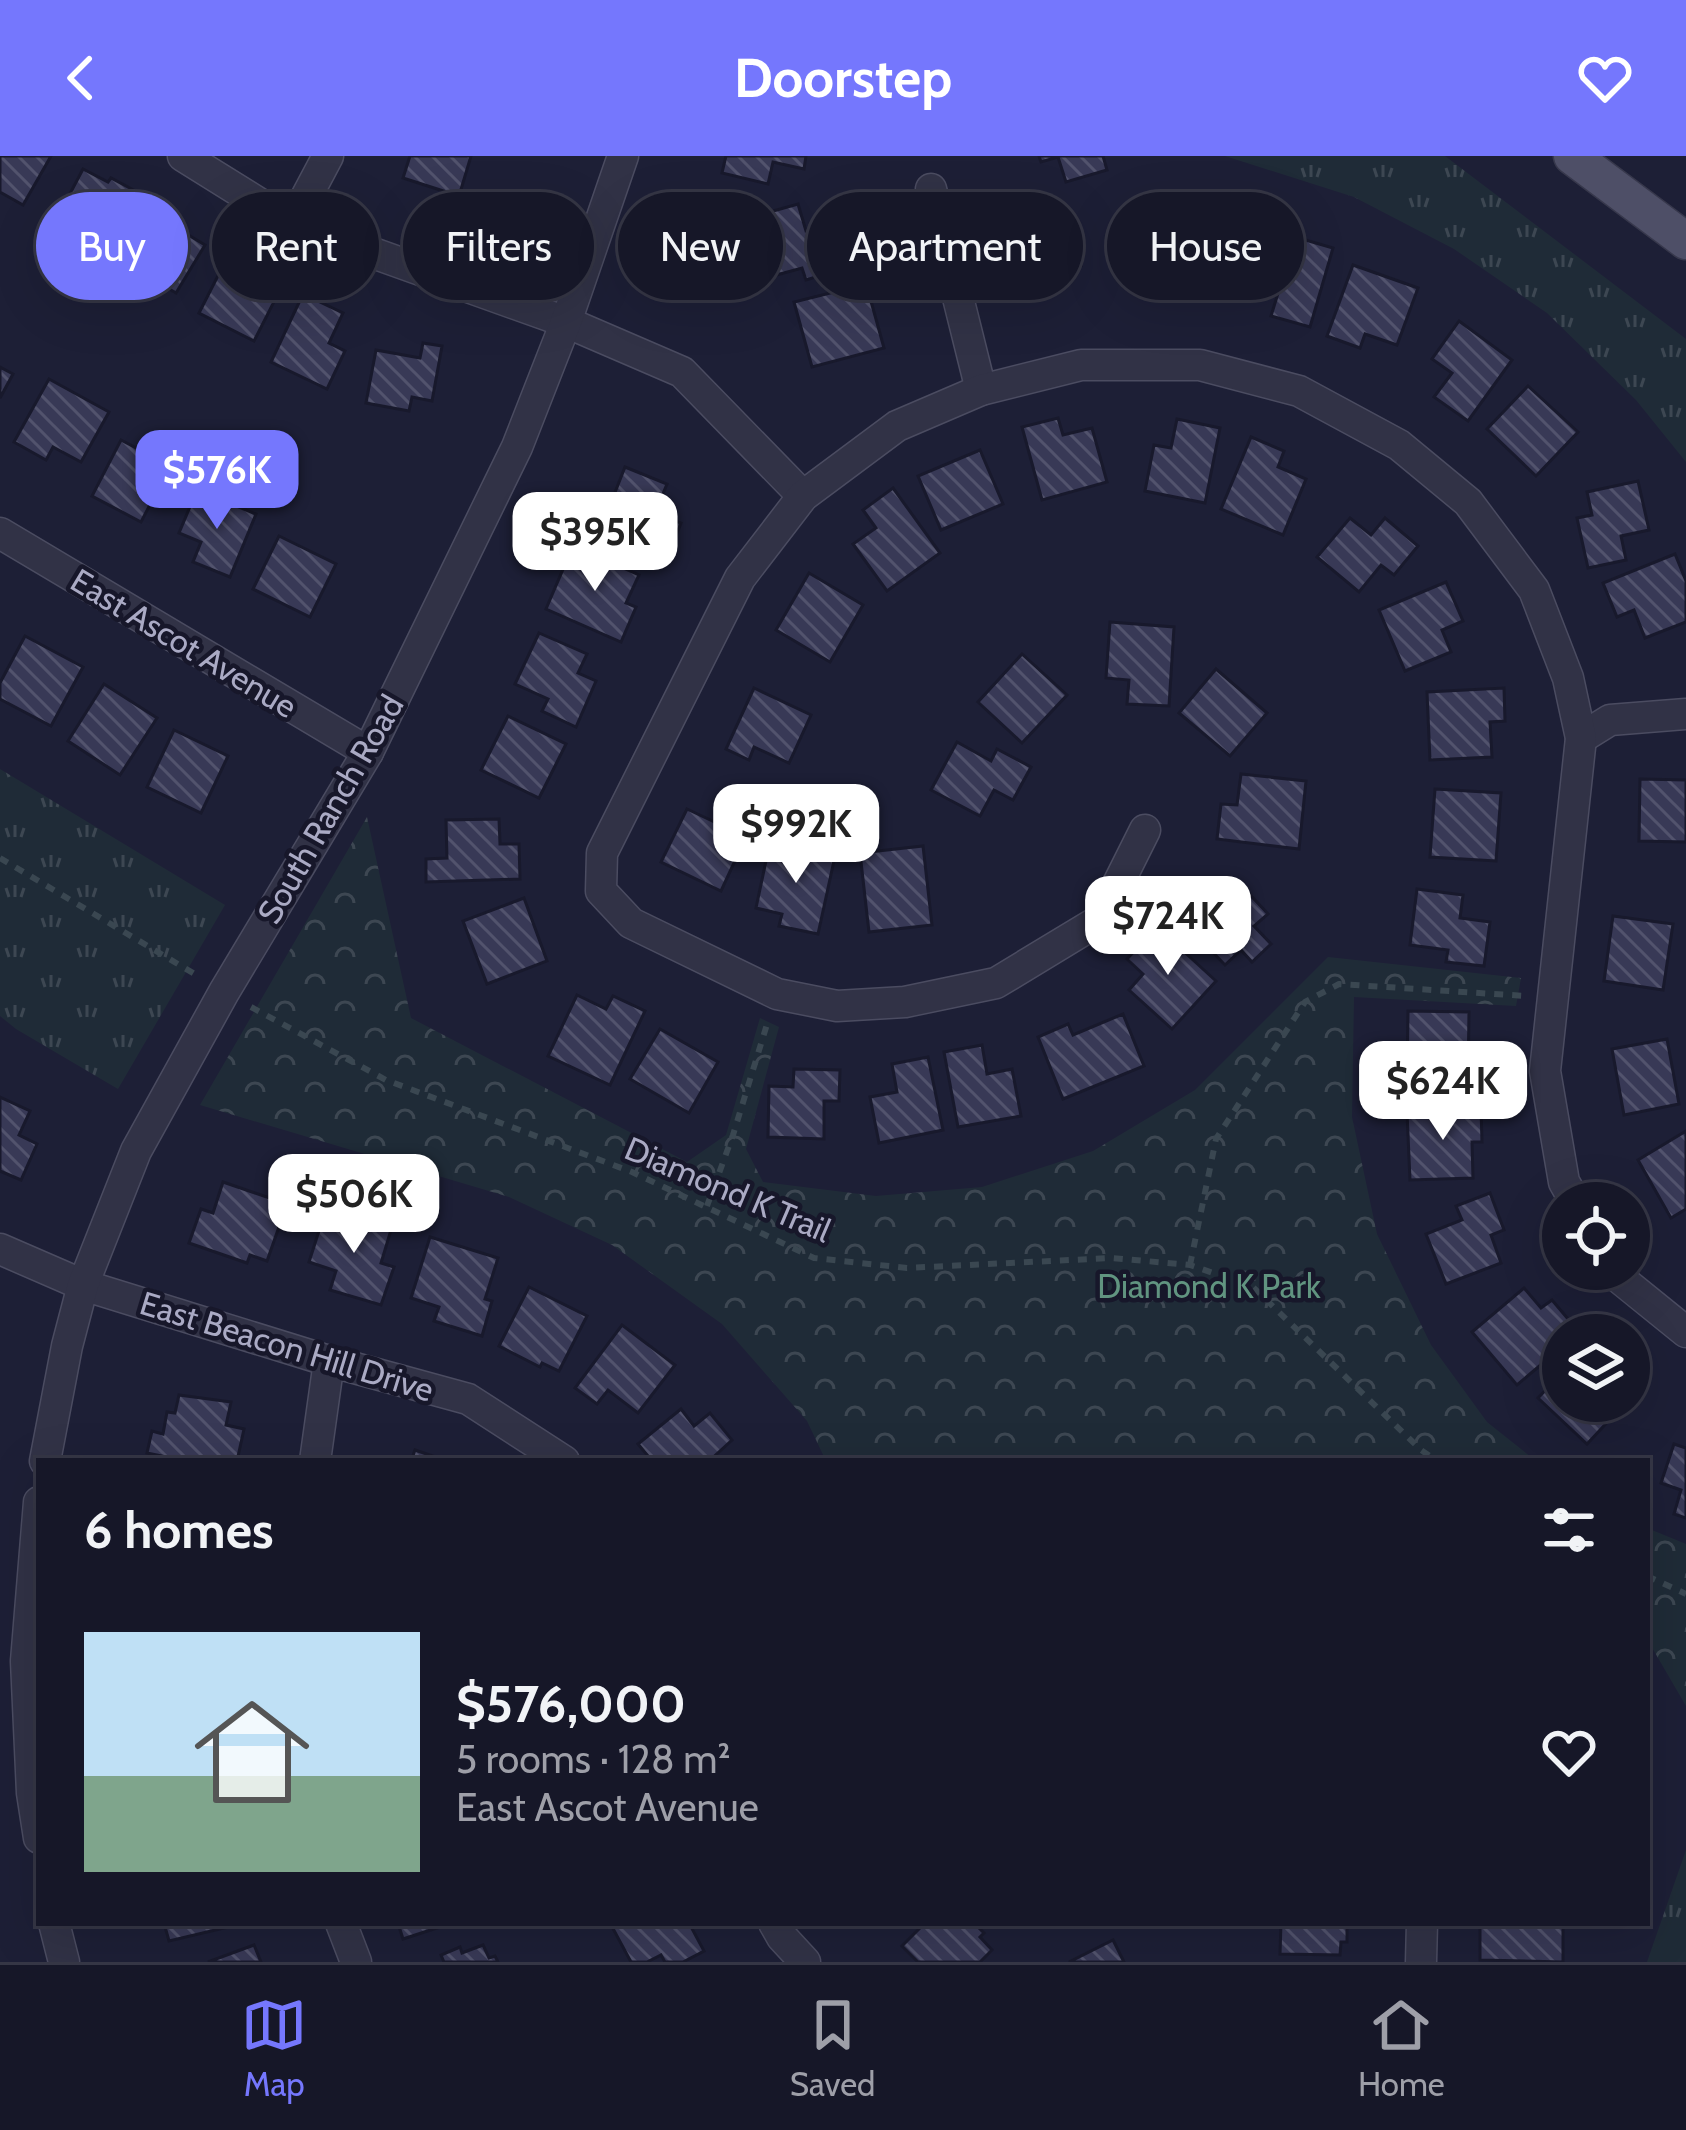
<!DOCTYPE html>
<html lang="en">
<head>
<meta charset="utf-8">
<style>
  body { margin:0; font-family:Cabin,sans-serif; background:#232434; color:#f1f3f6; height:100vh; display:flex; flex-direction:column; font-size:45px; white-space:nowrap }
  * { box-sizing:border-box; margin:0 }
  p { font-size:39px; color:#9e9fa8 }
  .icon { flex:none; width:66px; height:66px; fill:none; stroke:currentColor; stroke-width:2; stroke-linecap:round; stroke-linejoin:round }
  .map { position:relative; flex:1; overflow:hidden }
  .side { position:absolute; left:36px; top:1302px; width:1614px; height:468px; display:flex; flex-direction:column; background:#161728; border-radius:0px; box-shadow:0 12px 48px #0002,0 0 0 3px #353645 }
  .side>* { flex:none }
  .top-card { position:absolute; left:36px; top:36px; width:1614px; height:108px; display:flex; gap:24px }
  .buttons { position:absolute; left:1542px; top:1026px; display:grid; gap:24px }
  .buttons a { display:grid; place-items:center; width:108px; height:108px; border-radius:50%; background:#161728; box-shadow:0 12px 48px #0002,0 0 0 3px #353645; font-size:60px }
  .price { position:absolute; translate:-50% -102px; padding:0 27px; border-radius:24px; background:#fff; color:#222; font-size:39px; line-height:78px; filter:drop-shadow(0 3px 6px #0008) }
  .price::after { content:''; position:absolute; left:50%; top:72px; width:36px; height:27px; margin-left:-18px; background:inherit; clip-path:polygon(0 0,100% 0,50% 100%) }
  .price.active { background:#7577fd; color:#fff }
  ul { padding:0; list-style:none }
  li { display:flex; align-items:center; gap:36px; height:300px; padding:0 48px }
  li span { display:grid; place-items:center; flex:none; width:336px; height:240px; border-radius:0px; color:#555 }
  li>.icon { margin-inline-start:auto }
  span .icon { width:144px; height:144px; fill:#fffc; stroke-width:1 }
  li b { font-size:51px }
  h2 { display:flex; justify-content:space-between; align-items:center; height:144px; padding:0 48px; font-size:51px }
  .tag { padding:0 42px; border-radius:54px; background:#161728; box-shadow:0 12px 48px #0002,0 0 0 3px #353645; font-size:42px; line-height:108px }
  .tag.active { background:#7577fd; color:#fff }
  header { display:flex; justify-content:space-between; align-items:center; height:156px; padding:0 48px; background:#7577fd; color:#fff; font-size:54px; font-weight:700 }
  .tabs { display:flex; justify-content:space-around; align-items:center; height:168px; border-top:3px solid #353645; background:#161728; font-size:33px; color:#9e9fa8 }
  .tabs a { display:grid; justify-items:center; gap:6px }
  .tabs .active { color:#7577fd }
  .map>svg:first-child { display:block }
  .grass { fill:url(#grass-tufts) }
  .forest { fill:url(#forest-crowns) }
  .building { fill:url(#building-back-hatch); stroke:#18192c; stroke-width:3 }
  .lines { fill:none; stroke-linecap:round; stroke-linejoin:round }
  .street-casing { stroke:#4b4c61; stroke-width:33 }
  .primary-casing { stroke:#37384c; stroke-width:39 }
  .path { stroke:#3a4751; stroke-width:6; stroke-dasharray:9 9; stroke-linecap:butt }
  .street { stroke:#313246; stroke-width:30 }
  .primary { stroke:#4e4f67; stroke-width:36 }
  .labels { text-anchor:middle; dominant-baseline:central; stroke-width:9; stroke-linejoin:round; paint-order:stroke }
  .street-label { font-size:33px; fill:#aaaac4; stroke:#17172a }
  .park-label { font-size:33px; fill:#619480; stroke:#17172a }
</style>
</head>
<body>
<header><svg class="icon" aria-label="back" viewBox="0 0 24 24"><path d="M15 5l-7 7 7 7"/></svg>Doorstep<svg class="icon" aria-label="heart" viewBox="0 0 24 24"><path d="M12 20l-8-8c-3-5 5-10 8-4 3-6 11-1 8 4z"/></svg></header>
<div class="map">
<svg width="1686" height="1806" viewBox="0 0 1686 1806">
  <defs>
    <pattern id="grass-tufts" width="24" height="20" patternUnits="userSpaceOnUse" patternTransform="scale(3)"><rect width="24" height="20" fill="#1f2b37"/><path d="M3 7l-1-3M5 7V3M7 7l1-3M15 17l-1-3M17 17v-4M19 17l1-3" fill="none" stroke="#3d4752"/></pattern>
    <pattern id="forest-crowns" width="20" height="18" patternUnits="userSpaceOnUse" patternTransform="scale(3)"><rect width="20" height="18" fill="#1f2b37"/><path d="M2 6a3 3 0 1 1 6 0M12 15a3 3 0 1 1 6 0" fill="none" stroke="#3d4752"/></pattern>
    <pattern id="building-back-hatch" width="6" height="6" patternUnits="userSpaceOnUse" patternTransform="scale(3)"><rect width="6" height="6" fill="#383956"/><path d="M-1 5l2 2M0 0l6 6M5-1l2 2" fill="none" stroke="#52536d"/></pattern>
  </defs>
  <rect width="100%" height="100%" fill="#1d1f36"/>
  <g class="grass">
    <polygon points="1225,0 1445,0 1686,183 1686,306 1636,244 1547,157 1454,93 1354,41"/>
    <polygon points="0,613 225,749 118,933 16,873 0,860"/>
    <polygon points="1686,1694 1686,1806 1647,1806"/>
  </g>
  <g class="forest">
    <polygon points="367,661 411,862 687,1006 726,979 760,862 779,871 746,993 763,1026 876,1040 982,1031 1093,995 1195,934 1328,801 1521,822 1516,850 1354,841 1352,961 1377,1078 1431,1189 1487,1266 1536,1305 826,1305 807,1265 722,1168 612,1089 509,1041 200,949"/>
    <polygon points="1647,1372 1686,1388 1686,1550 1647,1483"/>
  </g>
  <g class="building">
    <polygon points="0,0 51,0 23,49 0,36"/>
    <polygon points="410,0 471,0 459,40 403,22"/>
    <polygon points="726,0 806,0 804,13 773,6 768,28 722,17"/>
    <polygon points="1039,0 1103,0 1107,14 1066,26 1058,1 1041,6"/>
    <polygon points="83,13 108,26 111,22 141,38 111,95 55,66"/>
    <polygon points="798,48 806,75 826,70 839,114 806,124 802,112 758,124 741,64"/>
    <polygon points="150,56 205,89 176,137 121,104"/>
    <polygon points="1068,58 1081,110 1045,119 1048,134 1022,141 1005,73"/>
    <polygon points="1143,67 1203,69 1201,136 1140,134"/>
    <polygon points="1268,73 1333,92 1310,171 1271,160 1279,134 1252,127"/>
    <polygon points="227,102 282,130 254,185 199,157"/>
    <polygon points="1353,109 1418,132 1397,189 1365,178 1360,192 1327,180"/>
    <polygon points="850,132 853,143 869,138 884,192 812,211 794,146"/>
    <polygon points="303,138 343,157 329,187 345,195 327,233 271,206"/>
    <polygon points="1459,165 1512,204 1468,265 1434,241 1452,217 1432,203"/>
    <polygon points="423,187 442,190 432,245 412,241 409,255 366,247 376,194 420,202"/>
    <polygon points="0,211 13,218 0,242"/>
    <polygon points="49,223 109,256 81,306 53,291 46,304 14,286"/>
    <polygon points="1528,230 1578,276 1536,320 1487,273"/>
    <polygon points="1058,262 1063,279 1092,272 1107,326 1042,344 1022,271"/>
    <polygon points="1177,263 1220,272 1205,347 1145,335 1154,289 1171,292"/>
    <polygon points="1251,281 1284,295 1278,311 1306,323 1283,379 1221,353"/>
    <polygon points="121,284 170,310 141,366 92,340"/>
    <polygon points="980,294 1003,348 941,374 918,320"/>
    <polygon points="625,311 667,328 655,357 681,367 668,399 601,372"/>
    <polygon points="1638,325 1649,374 1621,380 1626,404 1588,412 1577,362 1592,359 1587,336"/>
    <polygon points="893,332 940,397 887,435 853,388 876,372 863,354"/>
    <polygon points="197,334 256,358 230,421 193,406 201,386 179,377"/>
    <polygon points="1350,362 1371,379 1385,362 1418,390 1394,419 1381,409 1359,436 1317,401"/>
    <polygon points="279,380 336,408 310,461 253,433"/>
    <polygon points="573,390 639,419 626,447 636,451 621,486 546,453"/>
    <polygon points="1675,398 1686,425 1686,466 1645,482 1634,454 1617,461 1603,427"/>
    <polygon points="809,417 863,449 830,506 776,474"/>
    <polygon points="1446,426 1463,465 1442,474 1451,496 1405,515 1379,454"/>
    <polygon points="1110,466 1174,471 1169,550 1127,548 1129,524 1106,522"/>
    <polygon points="539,477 587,498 578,517 596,525 576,571 542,555 548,543 515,528"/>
    <polygon points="25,480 83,511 51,570 0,543 0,527"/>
    <polygon points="1022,498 1067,539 1022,587 978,546"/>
    <polygon points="1216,513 1267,557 1230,600 1179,557"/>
    <polygon points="104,528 157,562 120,619 68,585"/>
    <polygon points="754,532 811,559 789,607 754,591 749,604 726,593"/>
    <polygon points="1504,532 1505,565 1490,566 1492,601 1430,604 1427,536"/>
    <polygon points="508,560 566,588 539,642 481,614"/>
    <polygon points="174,574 228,600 201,657 147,631"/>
    <polygon points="957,586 991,605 997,593 1031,611 1013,644 994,634 980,660 931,634"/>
    <polygon points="1241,618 1306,625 1299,693 1217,683 1221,648 1237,649"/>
    <polygon points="1640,623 1686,624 1686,686 1639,685"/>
    <polygon points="1435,633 1501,637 1496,705 1430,701"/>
    <polygon points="687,653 746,681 721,735 661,706"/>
    <polygon points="499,663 500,688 519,688 520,723 426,726 426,703 447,702 446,664"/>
    <polygon points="770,686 835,700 818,778 779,770 782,758 756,752"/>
    <polygon points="923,690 932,769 869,776 860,697"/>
    <polygon points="1239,727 1268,758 1254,770 1271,788 1252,806 1241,794 1225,809 1182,764 1215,733 1224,741"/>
    <polygon points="1417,733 1463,739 1460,762 1490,766 1484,810 1446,806 1448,794 1410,789"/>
    <polygon points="524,742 547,805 487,828 463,765"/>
    <polygon points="1613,760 1673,768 1663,834 1604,825"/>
    <polygon points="1157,771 1216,825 1172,873 1129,834 1143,818 1127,803"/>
    <polygon points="577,839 606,853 613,840 645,855 610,929 548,900"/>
    <polygon points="1408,855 1469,856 1468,924 1407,923"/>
    <polygon points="1123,858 1144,910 1063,943 1038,881 1068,868 1073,879"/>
    <polygon points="660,873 718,906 689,957 630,923"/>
    <polygon points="1667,883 1679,948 1624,959 1612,893"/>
    <polygon points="982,889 987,918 1012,913 1021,960 958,971 944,896"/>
    <polygon points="928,901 943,974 879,987 870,941 897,936 892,908"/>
    <polygon points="794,913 840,914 839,945 824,945 824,983 768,981 769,930 793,931"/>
    <polygon points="0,941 30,955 19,979 37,988 21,1024 0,1015"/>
    <polygon points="1481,953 1482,986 1472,986 1473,1022 1410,1024 1407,956"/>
    <polygon points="1686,975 1686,1053 1671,1062 1638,1004"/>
    <polygon points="223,1026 287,1048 267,1105 250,1099 247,1107 189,1087 201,1053 213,1057"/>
    <polygon points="1490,1037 1504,1074 1491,1079 1501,1107 1446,1128 1426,1078 1462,1064 1456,1050"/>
    <polygon points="326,1053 391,1074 381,1107 394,1111 381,1149 330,1134 336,1115 309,1106"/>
    <polygon points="430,1081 498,1102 485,1143 492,1145 482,1180 434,1165 439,1151 411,1142"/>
    <polygon points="529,1131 587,1160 559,1215 542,1207 540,1211 499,1190"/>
    <polygon points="1524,1132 1541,1152 1552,1144 1579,1176 1576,1179 1563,1179 1563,1190 1517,1229 1472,1176"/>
    <polygon points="622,1169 675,1209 638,1257 608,1234 597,1248 575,1232"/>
    <polygon points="1563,1216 1563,1245 1627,1245 1587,1288 1538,1242"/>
    <polygon points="179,1239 231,1246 226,1269 244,1273 237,1305 186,1305 147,1297 152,1275 163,1278 167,1256 175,1257"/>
    <polygon points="681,1253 694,1270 710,1257 732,1284 709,1305 652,1305 638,1288"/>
    <polygon points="1674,1288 1686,1292 1686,1362 1674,1358 1681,1334 1661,1327"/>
    <polygon points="415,1294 447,1305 411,1305"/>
    <polygon points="164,1767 245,1767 169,1785"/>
    <polygon points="398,1767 452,1767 403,1783"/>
    <polygon points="610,1767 689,1767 704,1795 683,1806 665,1806 661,1799 647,1806 631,1806"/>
    <polygon points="925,1767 974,1767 984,1777 980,1781 992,1794 980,1806 918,1806 902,1790"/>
    <polygon points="1281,1767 1347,1767 1347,1786 1341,1786 1340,1799 1280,1798"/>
    <polygon points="1480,1767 1563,1767 1563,1806 1480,1804"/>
    <polygon points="1113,1784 1124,1806 1069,1806"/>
    <polygon points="254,1789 261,1806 208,1806"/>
    <polygon points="483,1789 489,1802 495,1800 498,1806 444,1806 441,1799 460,1791 462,1797"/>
  </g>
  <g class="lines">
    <g class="street-casing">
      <g id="street">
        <polyline points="183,0 292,68 566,166 682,216 803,340"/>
        <polyline points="931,33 981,234"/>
        <polyline points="292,68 328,0"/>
        <polyline points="0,377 368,596"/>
        <polyline points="1581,582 1610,564 1686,558"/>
        <polyline points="1145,674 1100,764 996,827 905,846 837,850 777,838 631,767 601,735 602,697 740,422 803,340 897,270 981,234 1081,209 1200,209 1299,235 1399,289 1468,346 1534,434 1568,522 1581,582 1545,915 1564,1026 1576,1047"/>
        <polyline points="0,1093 83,1129 329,1205 468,1243 564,1305"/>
        <polyline points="1614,1113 1618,1121 1686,1176"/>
        <polyline points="45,1305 67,1190 83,1129 136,995 224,836 368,596 517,291 566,166 623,0"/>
        <polyline points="315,1305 329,1205"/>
        <polyline points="39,1346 26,1505 32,1637 39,1682"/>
        <polyline points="54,1767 64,1806"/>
        <polyline points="341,1767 356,1806"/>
        <polyline points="774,1767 782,1781 805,1806"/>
        <polyline points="1421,1806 1422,1767"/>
      </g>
    </g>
    <g class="primary-casing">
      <polyline id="primary" points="1572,0 1686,85"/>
    </g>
    <g class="path">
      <polyline points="0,702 198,820"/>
      <polyline points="251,851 386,924 632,1016 814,1102 907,1112 1112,1102 1190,1109 1253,1131 1421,1294 1437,1305"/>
      <polyline points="707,1050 733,979 768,865"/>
      <polyline points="1190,1109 1216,983 1305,846 1339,828 1526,840"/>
      <polyline points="1647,1420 1686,1438"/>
    </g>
    <use href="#street" class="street"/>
    <use href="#primary" class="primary"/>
  </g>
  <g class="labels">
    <g class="street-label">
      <text transform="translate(184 487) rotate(31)">East Ascot Avenue</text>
      <text transform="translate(330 653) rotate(-60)">South Ranch Road</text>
      <text transform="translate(728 1033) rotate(23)">Diamond K Trail</text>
      <text transform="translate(287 1190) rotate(17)">East Beacon Hill Drive</text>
    </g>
    <g class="park-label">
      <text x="1209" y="1130">Diamond K Park</text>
    </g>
  </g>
</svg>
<div class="buttons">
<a><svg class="icon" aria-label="locate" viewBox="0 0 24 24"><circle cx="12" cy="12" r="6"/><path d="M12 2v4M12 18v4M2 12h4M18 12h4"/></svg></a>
<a><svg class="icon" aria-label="layers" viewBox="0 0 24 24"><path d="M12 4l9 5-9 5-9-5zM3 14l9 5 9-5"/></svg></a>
</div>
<b class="price active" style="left:217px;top:376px">$576K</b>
<b class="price" style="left:595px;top:438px">$395K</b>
<b class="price" style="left:796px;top:730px">$992K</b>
<b class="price" style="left:1168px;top:822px">$724K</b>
<b class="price" style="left:1443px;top:987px">$624K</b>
<b class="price" style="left:354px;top:1100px">$506K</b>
<div class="top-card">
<a class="tag active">Buy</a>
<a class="tag">Rent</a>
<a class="tag">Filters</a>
<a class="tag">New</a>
<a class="tag">Apartment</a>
<a class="tag">House</a>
</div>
<section class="side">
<h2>6 homes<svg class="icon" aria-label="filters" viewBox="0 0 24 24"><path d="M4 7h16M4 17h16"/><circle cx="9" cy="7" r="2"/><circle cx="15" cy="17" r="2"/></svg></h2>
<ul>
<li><span style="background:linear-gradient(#bfe0f5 60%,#7fa58c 0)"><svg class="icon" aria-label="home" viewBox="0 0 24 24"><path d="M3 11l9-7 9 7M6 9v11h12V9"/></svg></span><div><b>$576,000</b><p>5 rooms · 128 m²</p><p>East Ascot Avenue</p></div><svg class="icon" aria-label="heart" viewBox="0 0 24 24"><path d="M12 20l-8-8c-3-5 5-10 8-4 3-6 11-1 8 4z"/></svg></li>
</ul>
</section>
</div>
<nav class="tabs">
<a class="active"><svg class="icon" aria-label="map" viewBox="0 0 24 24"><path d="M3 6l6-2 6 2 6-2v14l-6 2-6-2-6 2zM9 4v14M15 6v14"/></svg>Map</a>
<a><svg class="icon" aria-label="saved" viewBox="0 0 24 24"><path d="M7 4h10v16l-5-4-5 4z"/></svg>Saved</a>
<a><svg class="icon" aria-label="home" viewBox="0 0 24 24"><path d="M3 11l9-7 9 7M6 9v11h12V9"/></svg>Home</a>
</nav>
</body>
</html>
